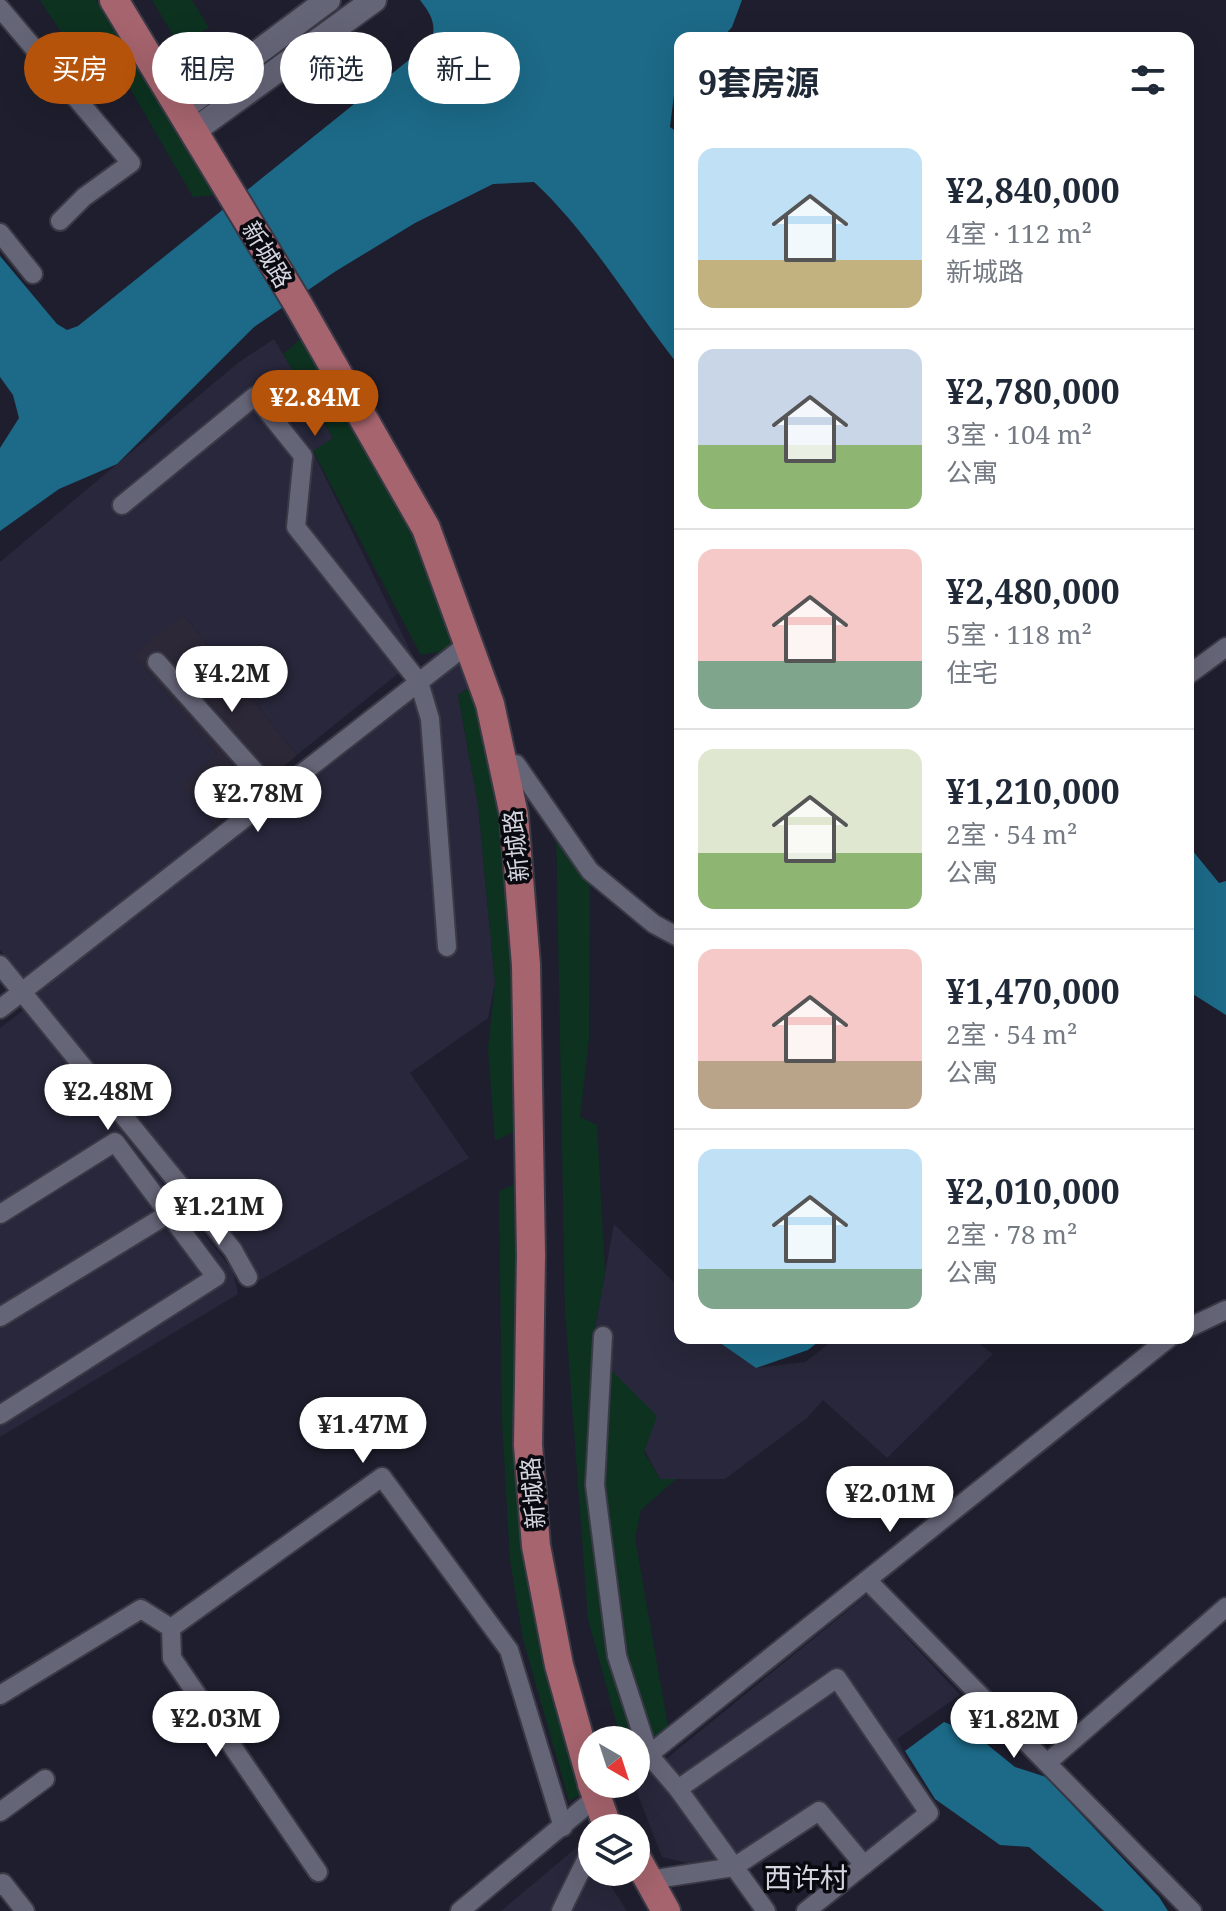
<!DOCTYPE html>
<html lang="zh">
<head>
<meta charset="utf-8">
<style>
  body { margin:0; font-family:"Noto Serif","Noto Sans SC",serif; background:#f2f2f3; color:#1f2937; height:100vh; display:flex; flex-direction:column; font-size:30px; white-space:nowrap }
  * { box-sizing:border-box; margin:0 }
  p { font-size:26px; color:#747a83 }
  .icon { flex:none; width:44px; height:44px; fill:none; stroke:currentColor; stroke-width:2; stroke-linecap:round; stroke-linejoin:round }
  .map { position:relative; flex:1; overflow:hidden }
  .details { position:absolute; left:674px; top:32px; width:520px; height:1312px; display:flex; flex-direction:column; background:#fff; border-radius:16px; box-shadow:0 8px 32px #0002 }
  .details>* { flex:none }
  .hud { position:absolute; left:24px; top:32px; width:530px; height:72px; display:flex; gap:16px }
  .needle { width:52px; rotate:141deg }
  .buttons { position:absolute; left:578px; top:1726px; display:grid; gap:16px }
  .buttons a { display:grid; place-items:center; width:72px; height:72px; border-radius:50%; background:#fff; box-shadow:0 8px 32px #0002; font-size:40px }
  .price { position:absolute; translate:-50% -68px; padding:0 18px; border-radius:28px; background:#fff; color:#222; font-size:26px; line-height:52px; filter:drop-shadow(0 2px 4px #0008) }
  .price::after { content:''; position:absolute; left:50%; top:48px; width:24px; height:18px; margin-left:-12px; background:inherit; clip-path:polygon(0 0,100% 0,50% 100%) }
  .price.current { background:#b45309; color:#fff }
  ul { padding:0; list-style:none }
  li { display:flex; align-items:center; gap:24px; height:200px; padding:0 24px }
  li+li { border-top:2px solid #e0e1e3 }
  li span { display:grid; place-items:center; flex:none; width:224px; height:160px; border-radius:16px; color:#555 }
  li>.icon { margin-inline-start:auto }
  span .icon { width:96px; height:96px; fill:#fffc; stroke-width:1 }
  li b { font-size:34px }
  h2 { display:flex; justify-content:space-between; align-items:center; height:96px; padding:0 24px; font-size:34px }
  .tag { padding:0 28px; border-radius:36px; background:#fff; box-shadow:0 8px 32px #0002; font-size:28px; line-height:72px }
  .tag.current { background:#b45309; color:#fff }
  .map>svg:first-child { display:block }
  .commercial { fill:#2c2837 }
  .built { fill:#28273b }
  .green { fill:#0d3220 }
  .water { fill:#1c6a88 }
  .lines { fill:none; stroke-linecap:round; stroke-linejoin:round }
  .minor-casing { stroke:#3a3946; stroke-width:22 }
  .secondary-casing { stroke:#3a3946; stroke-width:28 }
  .primary-casing { stroke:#3a3946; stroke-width:32 }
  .minor { stroke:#656578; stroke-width:18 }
  .secondary { stroke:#656578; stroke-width:24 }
  .primary { stroke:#a6646e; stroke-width:28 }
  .labels { text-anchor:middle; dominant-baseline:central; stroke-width:7; stroke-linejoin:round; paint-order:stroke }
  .street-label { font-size:24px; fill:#d5d5e0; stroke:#090910 }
  .quarter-label { font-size:28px; fill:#d5d5e0; stroke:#090910 }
</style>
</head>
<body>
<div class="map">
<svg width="1226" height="1911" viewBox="0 0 1226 1911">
  <rect width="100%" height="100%" fill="#1e1e2e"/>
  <polygon class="commercial" points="183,614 297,755 216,826 181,785 217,754 132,654"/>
  <g class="built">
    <polygon points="274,339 333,438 313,452 415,660 297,755 183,614 133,655 217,754 182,785 216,826 121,907 24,980 0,950 0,562 239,362"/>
    <polygon points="462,662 473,685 458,695 478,804 495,983 488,1018 410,1073 469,1158 259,1281 199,1196 33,993"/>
    <polygon points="25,1009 233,1271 238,1294 0,1437 0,1028"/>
    <polygon points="614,1224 680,1288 680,1338 713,1338 756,1368 805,1362 836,1338 971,1338 993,1354 887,1458 823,1400 807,1418 725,1479 660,1479 591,1350"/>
    <polygon points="867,1595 960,1695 897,1739 938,1819 864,1865 823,1804 715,1870 662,1857 634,1785"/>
    <polygon points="583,1842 592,1856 592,1872 602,1872 627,1911 501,1911"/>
  </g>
  <g class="green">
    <polygon points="40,0 96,0 216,195 193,197 112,57 87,71"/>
    <polygon points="152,0 192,0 209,28 178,43"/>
    <polygon points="304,336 413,526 457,638 447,650 421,655 313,451 333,438 283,354"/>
    <polygon points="473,685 508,829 517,985 516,1131 495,1141 488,1049 495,983 478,804 458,695"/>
    <polygon points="556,822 590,871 589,1039 580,1117 597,1125 605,1273 591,1350 657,1416 644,1452 660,1479 676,1479 641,1510 635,1538 670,1738 636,1765 636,1740 621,1740 588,1619 565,1310"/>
    <polygon points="520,1182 520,1379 583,1793 569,1801 523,1639 510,1560 502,1422 499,1191"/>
  </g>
  <g class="water">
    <path d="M 420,0 L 742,0 L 732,27 L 722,38 L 680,38 L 680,74 L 676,78 L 670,127 L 680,134 L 680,367 C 631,306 592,236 534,182 L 493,184 L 415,223 L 336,271 L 254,327 L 117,464 L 59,489 L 0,531 L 0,448 L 19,418 L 13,395 L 0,377 L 0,256 L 57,324 L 67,330 L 78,326 L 430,43 C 438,26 431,14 420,0 Z"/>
    <polygon points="1188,845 1219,883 1226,881 1226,1015 1188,991"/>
    <polygon points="713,1338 823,1338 808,1350 756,1368"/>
    <polygon points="944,1722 973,1733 1015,1767 1046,1777 1159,1897 1168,1911 1104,1911 1029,1847 1000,1845 935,1799 905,1751"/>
  </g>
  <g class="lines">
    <g class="minor-casing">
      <g id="minor">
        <polyline points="0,8 131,163 84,197 60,221"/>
        <polyline points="0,233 33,274"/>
        <polyline points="122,505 255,396 303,456 296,527 419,682 430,719 447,947"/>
        <polyline points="157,662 275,794"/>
        <polyline points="1188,675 1226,647"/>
        <polyline points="516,764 590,871 654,924 680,938"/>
        <polyline points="0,965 233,1250 248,1277"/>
        <polyline points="0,1009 469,643"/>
        <polyline points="0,1214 115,1142 216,1277 0,1415"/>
        <polyline points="0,1317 168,1214"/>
        <polyline points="1188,1328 1226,1310"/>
        <polyline points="603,1336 595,1485 617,1656 649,1755 678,1789 766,1911"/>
        <polyline points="867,1580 1192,1911"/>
        <polyline points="171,1628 172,1658 318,1872"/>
        <polyline points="0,1695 141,1609 171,1628 382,1477 509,1650 563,1827"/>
        <polyline points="1047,1763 1226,1607"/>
        <polyline points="636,1765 1169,1338"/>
        <polyline points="678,1789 837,1678 929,1813 864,1865"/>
        <polyline points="0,1812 45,1779"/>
        <polyline points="649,1880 734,1867 819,1811 864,1865 806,1911"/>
        <polyline points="0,1886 3,1883 25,1911"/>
        <polyline points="460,1911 612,1784"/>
        <polyline points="561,1911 592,1848"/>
      </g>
    </g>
    <g class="secondary-casing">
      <g id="secondary">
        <polyline points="182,109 328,0"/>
        <polyline points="195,130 374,0"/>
      </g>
    </g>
    <g class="primary-casing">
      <g id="primary">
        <polyline points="114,0 298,304 426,528 490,704 514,815 526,965 531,1255 528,1445 536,1546 559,1665 592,1783"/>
        <polyline points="592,1784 608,1828"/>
        <polyline points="636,1857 666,1911"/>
      </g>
    </g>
    <use href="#minor" class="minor"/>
    <use href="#secondary" class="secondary"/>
    <use href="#primary" class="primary"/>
  </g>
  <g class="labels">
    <g class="street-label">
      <text transform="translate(268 254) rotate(59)">新城路</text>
      <text transform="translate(515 846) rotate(-96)">新城路</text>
      <text transform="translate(532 1493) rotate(-95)">新城路</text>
    </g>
    <g class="quarter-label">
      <text x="806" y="1877">西许村</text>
    </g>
  </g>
</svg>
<div class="buttons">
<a><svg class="needle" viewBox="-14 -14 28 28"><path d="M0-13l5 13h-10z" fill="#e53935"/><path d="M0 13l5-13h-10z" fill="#747a83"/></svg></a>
<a><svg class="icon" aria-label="layers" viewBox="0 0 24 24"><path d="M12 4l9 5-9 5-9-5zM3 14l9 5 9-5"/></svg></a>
</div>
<b class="price current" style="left:315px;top:438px">¥2.84M</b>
<b class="price" style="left:232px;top:714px">¥4.2M</b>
<b class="price" style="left:258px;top:834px">¥2.78M</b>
<b class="price" style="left:108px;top:1132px">¥2.48M</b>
<b class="price" style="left:219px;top:1247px">¥1.21M</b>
<b class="price" style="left:363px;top:1465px">¥1.47M</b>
<b class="price" style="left:890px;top:1534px">¥2.01M</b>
<b class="price" style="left:216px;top:1759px">¥2.03M</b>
<b class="price" style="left:1014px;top:1760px">¥1.82M</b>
<div class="hud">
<a class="tag current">买房</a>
<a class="tag">租房</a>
<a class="tag">筛选</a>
<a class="tag">新上</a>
</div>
<section class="details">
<h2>9套房源<svg class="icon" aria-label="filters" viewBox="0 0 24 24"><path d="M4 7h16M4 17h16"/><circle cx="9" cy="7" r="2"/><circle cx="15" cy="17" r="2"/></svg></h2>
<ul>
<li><span style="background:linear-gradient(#bfe0f5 70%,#c2b280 0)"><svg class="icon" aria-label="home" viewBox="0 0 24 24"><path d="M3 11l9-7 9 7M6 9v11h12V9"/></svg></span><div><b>¥2,840,000</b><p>4室 · 112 m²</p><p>新城路</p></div></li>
<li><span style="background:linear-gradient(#c9d6e8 60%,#8fb573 0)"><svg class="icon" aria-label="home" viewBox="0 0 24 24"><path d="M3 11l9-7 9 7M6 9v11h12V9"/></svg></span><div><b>¥2,780,000</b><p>3室 · 104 m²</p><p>公寓</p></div></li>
<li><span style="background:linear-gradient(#f6c9c9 70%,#7fa58c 0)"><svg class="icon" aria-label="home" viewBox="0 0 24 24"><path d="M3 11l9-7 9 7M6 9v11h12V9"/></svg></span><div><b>¥2,480,000</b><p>5室 · 118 m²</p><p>住宅</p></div></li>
<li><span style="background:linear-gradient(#dfe7d0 65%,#8fb573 0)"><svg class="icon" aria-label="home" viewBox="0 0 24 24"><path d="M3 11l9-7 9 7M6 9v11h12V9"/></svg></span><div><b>¥1,210,000</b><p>2室 · 54 m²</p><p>公寓</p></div></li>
<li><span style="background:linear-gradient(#f6c9c9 70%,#b9a48a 0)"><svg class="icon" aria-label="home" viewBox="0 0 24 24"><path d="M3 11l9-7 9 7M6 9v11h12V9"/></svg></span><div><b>¥1,470,000</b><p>2室 · 54 m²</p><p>公寓</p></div></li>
<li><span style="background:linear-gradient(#bfe0f5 75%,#7fa58c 0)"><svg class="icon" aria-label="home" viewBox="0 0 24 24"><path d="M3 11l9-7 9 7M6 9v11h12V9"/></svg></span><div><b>¥2,010,000</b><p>2室 · 78 m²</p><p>公寓</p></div></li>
</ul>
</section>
</div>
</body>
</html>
